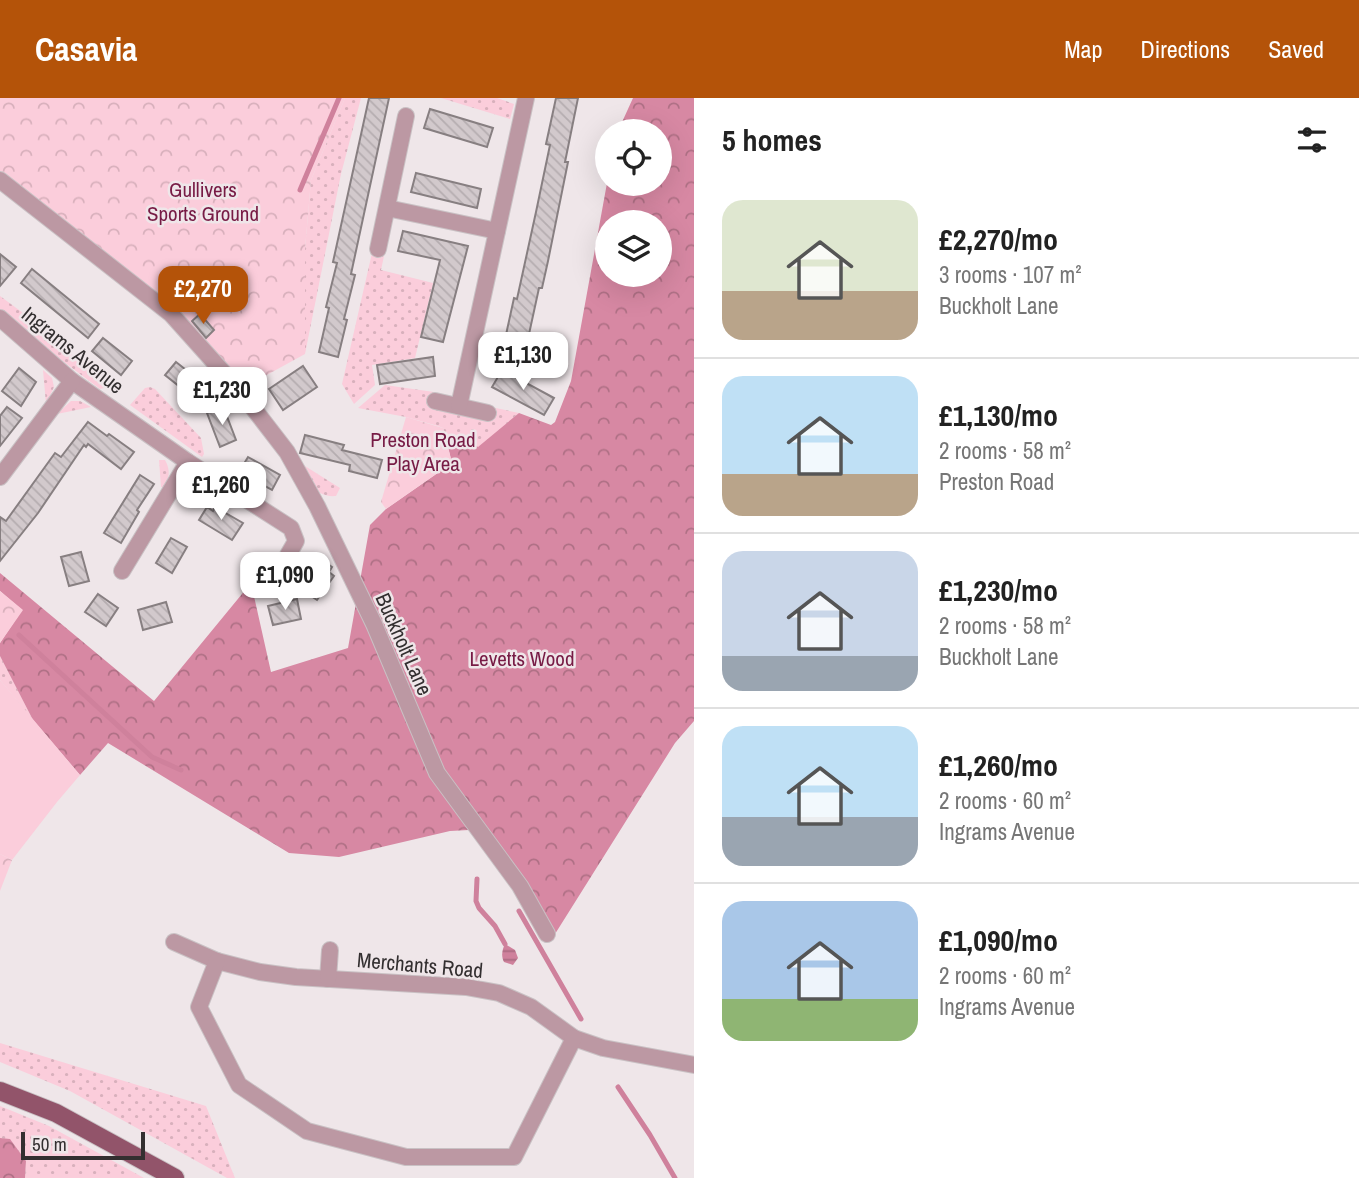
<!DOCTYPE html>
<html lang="en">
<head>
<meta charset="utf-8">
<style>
  body { margin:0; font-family:"Archivo Narrow",sans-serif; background:#f2f2f2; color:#222; height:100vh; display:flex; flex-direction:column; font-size:26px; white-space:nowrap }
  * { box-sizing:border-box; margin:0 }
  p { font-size:23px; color:#767676 }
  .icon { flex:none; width:38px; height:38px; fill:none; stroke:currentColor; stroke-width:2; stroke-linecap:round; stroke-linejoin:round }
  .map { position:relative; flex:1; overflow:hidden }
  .side { display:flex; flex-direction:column; background:#fff; width:665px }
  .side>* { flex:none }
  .fabs { position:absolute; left:595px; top:21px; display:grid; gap:14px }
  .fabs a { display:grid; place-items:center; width:77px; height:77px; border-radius:50%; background:#fff; box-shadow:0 7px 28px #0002; font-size:35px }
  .scale { position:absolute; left:21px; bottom:18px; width:124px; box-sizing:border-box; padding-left:7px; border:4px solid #332f30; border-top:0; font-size:19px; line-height:24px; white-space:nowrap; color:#332f30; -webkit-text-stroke:5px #efe6e9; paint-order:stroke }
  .price { position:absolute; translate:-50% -60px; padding:0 16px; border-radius:14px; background:#fff; color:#222; font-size:23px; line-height:46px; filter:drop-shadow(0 2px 4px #0008) }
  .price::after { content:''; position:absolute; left:50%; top:42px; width:21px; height:16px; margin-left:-10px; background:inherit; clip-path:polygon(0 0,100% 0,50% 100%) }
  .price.current { background:#b45309; color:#fff }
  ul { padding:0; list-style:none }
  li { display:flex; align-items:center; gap:21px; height:175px; padding:0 28px }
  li+li { border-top:2px solid #e0e0e0 }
  li span { display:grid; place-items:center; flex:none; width:196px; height:140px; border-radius:21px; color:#555 }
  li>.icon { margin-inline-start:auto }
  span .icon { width:84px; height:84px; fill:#fffc; stroke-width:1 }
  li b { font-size:30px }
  h2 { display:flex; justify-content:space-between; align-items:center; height:84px; padding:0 28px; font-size:30px }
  header { display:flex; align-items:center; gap:42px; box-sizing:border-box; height:98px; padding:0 35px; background:#b45309; color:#fff }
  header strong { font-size:33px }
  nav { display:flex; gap:38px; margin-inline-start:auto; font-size:24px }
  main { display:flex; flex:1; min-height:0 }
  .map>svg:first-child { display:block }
  .grass { fill:url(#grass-dots) }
  .forest { fill:url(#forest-crowns); fill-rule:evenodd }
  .park { fill:url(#park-crowns) }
  .garden { fill:#fbcddb }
  .water { fill:url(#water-rules) }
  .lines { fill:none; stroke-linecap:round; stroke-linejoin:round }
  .stream { stroke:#cf819c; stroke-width:5 }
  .building { fill:url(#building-back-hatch); stroke:#877f81; stroke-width:2 }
  .minor-casing { stroke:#c9c1c4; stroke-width:18 }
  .primary-casing { stroke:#c9c1c4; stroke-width:20 }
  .minor { stroke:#bc98a3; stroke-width:16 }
  .primary { stroke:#92546a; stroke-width:18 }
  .labels { text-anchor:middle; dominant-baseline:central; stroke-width:5; stroke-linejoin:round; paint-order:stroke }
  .park-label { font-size:21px; fill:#771b45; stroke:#efe6e9 }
  .street-label { font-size:21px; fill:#332f30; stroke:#efe6e9 }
</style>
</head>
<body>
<header>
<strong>Casavia</strong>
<nav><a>Map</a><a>Directions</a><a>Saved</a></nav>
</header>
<main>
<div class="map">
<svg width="694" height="1080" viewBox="0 0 694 1080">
  <defs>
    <pattern id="grass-dots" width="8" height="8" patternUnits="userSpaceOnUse" patternTransform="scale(1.75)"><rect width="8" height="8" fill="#fbcddb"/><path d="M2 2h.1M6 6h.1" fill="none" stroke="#d8b0bc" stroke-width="1.8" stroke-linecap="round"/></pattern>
    <pattern id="forest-crowns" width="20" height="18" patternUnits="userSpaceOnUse" patternTransform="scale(1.75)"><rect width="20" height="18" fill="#d788a3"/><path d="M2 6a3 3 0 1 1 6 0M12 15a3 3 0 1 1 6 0" fill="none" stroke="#af7085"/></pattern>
    <pattern id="park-crowns" width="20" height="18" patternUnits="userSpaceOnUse" patternTransform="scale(1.75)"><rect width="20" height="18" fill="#fbcddb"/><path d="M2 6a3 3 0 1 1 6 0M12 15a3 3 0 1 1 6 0" fill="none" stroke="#d8b0bc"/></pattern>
    <pattern id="water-rules" width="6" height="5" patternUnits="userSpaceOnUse" patternTransform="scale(1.75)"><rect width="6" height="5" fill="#cf819c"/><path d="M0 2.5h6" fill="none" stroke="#a96a80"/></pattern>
    <pattern id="building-back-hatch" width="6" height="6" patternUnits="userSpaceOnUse" patternTransform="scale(1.75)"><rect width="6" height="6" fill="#d2c9cc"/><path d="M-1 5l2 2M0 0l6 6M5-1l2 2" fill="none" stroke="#b5adb0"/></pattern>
  </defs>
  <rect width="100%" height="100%" fill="#efe6e9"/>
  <g class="grass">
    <polygon points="345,0 361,0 341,76 305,256 305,151 311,82"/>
    <polygon points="441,0 497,0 514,6 510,21"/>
    <polygon points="372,155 384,158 381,172 433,185 415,260 372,267 375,287 354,306 342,286"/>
    <polygon points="0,198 34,223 30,230 24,234 0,212"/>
    <polygon points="42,229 104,286 104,290 100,291 32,240 35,233"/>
    <polygon points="43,272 52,280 54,289 46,306"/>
    <polygon points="385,287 434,294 431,309 487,323 491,309 519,315 478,350 461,337 446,341 443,330 438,328 406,319 358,310"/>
    <polygon points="150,289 155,291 201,340 204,356 202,359 130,307 145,290"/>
    <polygon points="71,303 80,303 91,309 57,316"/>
    <path d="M 159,362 L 165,362 C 171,372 169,381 164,390 L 161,389 Z"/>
    <path d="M 297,363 L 340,390 L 336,398 C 314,400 306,380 297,363 Z"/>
    <polygon points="193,384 200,386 203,392 176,399 180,389"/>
    <polygon points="0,558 33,622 0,582"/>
    <polygon points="0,945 206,1008 235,1080 227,1080 70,993 0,964"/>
    <polygon points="0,1008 49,1028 144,1080 25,1080 26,1063 10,1042 0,1040"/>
  </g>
  <g class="forest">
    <path d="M 633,0 L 694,0 L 694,623 L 675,645 L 555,836 L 526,784 L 488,731 L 450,733 L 339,759 L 289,755 L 108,645 L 80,677 L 33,622 L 0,558 L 0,545 L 22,512 L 0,493 L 0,475 L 154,603 L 251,485 L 271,574 L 348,550 L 370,427 L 386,411 L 452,365 L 446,341 L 461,337 L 478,349 L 519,315 L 551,327 L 555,324 L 571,283 L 607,85 L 660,86 L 660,33 L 618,33 ZM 607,124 L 660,124 L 660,177 L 607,177 Z"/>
    <polygon points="0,1040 10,1041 26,1063 25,1080 0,1080"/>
  </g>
  <g class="park">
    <polygon points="0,0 345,0 311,82 305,151 305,256 243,290 172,210 0,75"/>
    <polygon points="406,319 443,330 452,365 386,411 381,404"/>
    <polygon points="0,493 23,512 0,545"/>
    <polygon points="0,756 12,762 0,793"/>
  </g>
  <polygon class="garden" points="0,582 80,677 57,704 12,762 0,756"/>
  <path class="water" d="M 505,846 L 515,852 L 518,860 L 513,867 L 504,864 C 501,858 502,852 505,846 Z"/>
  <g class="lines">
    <g class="stream">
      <polyline points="300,92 339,0"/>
      <polyline points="19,537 152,659 181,672"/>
      <polyline points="477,781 476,803 479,810 495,828 505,846"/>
      <polyline points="519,813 581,921"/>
      <polyline points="618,989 650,1037 675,1080"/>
    </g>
  </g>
  <g class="building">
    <polygon points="369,0 389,0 351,176 355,177 344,221 347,222 338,259 319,254 329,210 326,209 337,165 333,164"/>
    <polygon points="556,0 578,0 565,64 568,64 548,163 542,190 539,190 524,259 502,255 514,200 517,201 536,114 550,47 546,46"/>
    <polygon points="430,11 493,30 487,49 424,30"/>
    <polygon points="416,75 481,91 477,110 411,94"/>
    <polygon points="403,133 468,148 443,244 421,239 440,162 398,153"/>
    <polygon points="0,156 16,169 0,188"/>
    <polygon points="32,171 99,226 88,240 21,185"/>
    <polygon points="200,216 214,232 206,240 192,223"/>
    <polygon points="103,240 132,263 121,277 92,253"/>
    <polygon points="433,259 435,278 380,286 377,267"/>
    <polygon points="176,264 205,287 194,300 165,277"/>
    <polygon points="303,268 317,289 283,312 269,291"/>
    <polygon points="19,270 36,284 21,308 2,293"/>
    <polygon points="502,272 554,300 544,317 492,289"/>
    <polygon points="223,308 236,342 220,349 207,315"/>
    <polygon points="7,309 22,320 0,348 0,318"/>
    <polygon points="88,324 107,338 109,336 134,354 121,371 88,346 86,349 84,347 38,415 0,463 0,419 6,423 55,355 61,359"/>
    <polygon points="305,337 344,347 342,352 382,362 377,380 349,373 350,367 300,355"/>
    <polygon points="248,359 280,377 272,392 239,374"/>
    <polygon points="140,377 154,386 137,412 139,414 121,445 104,435"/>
    <polygon points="207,409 213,413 215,409 243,425 232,442 199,422"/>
    <polygon points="171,440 187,449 172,475 156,465"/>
    <polygon points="81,454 89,483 69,488 61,459"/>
    <polygon points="319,460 332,469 329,474 334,478 317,502 299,490"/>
    <polygon points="98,496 118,510 106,528 85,514"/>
    <polygon points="297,501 301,521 273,527 268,508"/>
    <polygon points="166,504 172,524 143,532 138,512"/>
  </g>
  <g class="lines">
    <g class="minor-casing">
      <g id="minor">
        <polyline points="0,82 171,216 240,293 287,354 317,408 374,526 437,675 520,788 547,836"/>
        <polyline points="387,110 497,133"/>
        <polyline points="378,151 406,18"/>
        <polyline points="0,220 72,283 188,364 291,430 296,443 288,457"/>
        <polyline points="435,303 488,315"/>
        <polyline points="459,308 526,0"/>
        <polyline points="0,379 72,283"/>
        <polyline points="122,473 188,364"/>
        <polyline points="174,844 217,863 260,874 296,879 466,889 499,895 531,909 574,940 603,950 694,967"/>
        <polyline points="217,863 199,909 239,987 307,1033 406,1059 514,1059 574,940"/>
        <polyline points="328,881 330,852"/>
      </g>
    </g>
    <g class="primary-casing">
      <polyline id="primary" points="0,993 56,1015 175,1080"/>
    </g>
    <use href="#minor" class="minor"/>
    <use href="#primary" class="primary"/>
  </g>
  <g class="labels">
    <g class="park-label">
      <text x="203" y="91">Gullivers<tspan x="203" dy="24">Sports Ground</tspan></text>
      <text x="423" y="341">Preston Road<tspan x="423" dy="24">Play Area</tspan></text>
      <text x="522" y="560">Levetts Wood</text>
    </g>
    <g class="street-label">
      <text transform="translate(73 252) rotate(39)">Ingrams Avenue</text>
      <text transform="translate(404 546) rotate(66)">Buckholt Lane</text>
      <text transform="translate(420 867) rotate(5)">Merchants Road</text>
    </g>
  </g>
</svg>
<div class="fabs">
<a><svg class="icon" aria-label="locate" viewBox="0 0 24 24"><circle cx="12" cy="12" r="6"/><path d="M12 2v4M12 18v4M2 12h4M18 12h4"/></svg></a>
<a><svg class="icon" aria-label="layers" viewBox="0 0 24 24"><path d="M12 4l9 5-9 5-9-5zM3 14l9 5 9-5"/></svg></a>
</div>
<div class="scale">50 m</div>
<b class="price current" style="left:203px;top:228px">£2,270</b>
<b class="price" style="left:523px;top:294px">£1,130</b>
<b class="price" style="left:222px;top:329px">£1,230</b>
<b class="price" style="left:221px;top:424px">£1,260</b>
<b class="price" style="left:285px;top:514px">£1,090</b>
</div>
<section class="side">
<h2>5 homes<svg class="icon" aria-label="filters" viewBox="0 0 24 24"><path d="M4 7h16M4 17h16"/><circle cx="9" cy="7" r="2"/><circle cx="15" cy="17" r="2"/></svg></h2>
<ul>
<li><span style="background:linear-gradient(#dfe7d0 65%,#b9a48a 0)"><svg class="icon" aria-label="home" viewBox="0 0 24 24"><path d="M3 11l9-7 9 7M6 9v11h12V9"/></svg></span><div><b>£2,270/mo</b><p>3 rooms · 107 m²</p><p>Buckholt Lane</p></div></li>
<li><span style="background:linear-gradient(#bfe0f5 70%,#b9a48a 0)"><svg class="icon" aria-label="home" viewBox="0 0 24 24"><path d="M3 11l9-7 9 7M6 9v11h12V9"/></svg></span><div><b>£1,130/mo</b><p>2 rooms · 58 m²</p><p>Preston Road</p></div></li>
<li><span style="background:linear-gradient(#c9d6e8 75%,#9aa5b1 0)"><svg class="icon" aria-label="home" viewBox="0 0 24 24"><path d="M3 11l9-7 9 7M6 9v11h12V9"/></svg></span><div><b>£1,230/mo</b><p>2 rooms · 58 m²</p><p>Buckholt Lane</p></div></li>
<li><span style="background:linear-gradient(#bfe0f5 65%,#9aa5b1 0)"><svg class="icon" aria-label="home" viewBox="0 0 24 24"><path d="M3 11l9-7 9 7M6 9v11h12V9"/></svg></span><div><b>£1,260/mo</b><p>2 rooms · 60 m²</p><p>Ingrams Avenue</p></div></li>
<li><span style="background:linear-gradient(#a9c7e8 70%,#8fb573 0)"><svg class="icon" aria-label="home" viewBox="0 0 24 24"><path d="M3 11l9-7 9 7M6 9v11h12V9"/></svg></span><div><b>£1,090/mo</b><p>2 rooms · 60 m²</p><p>Ingrams Avenue</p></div></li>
</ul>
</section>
</main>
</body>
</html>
